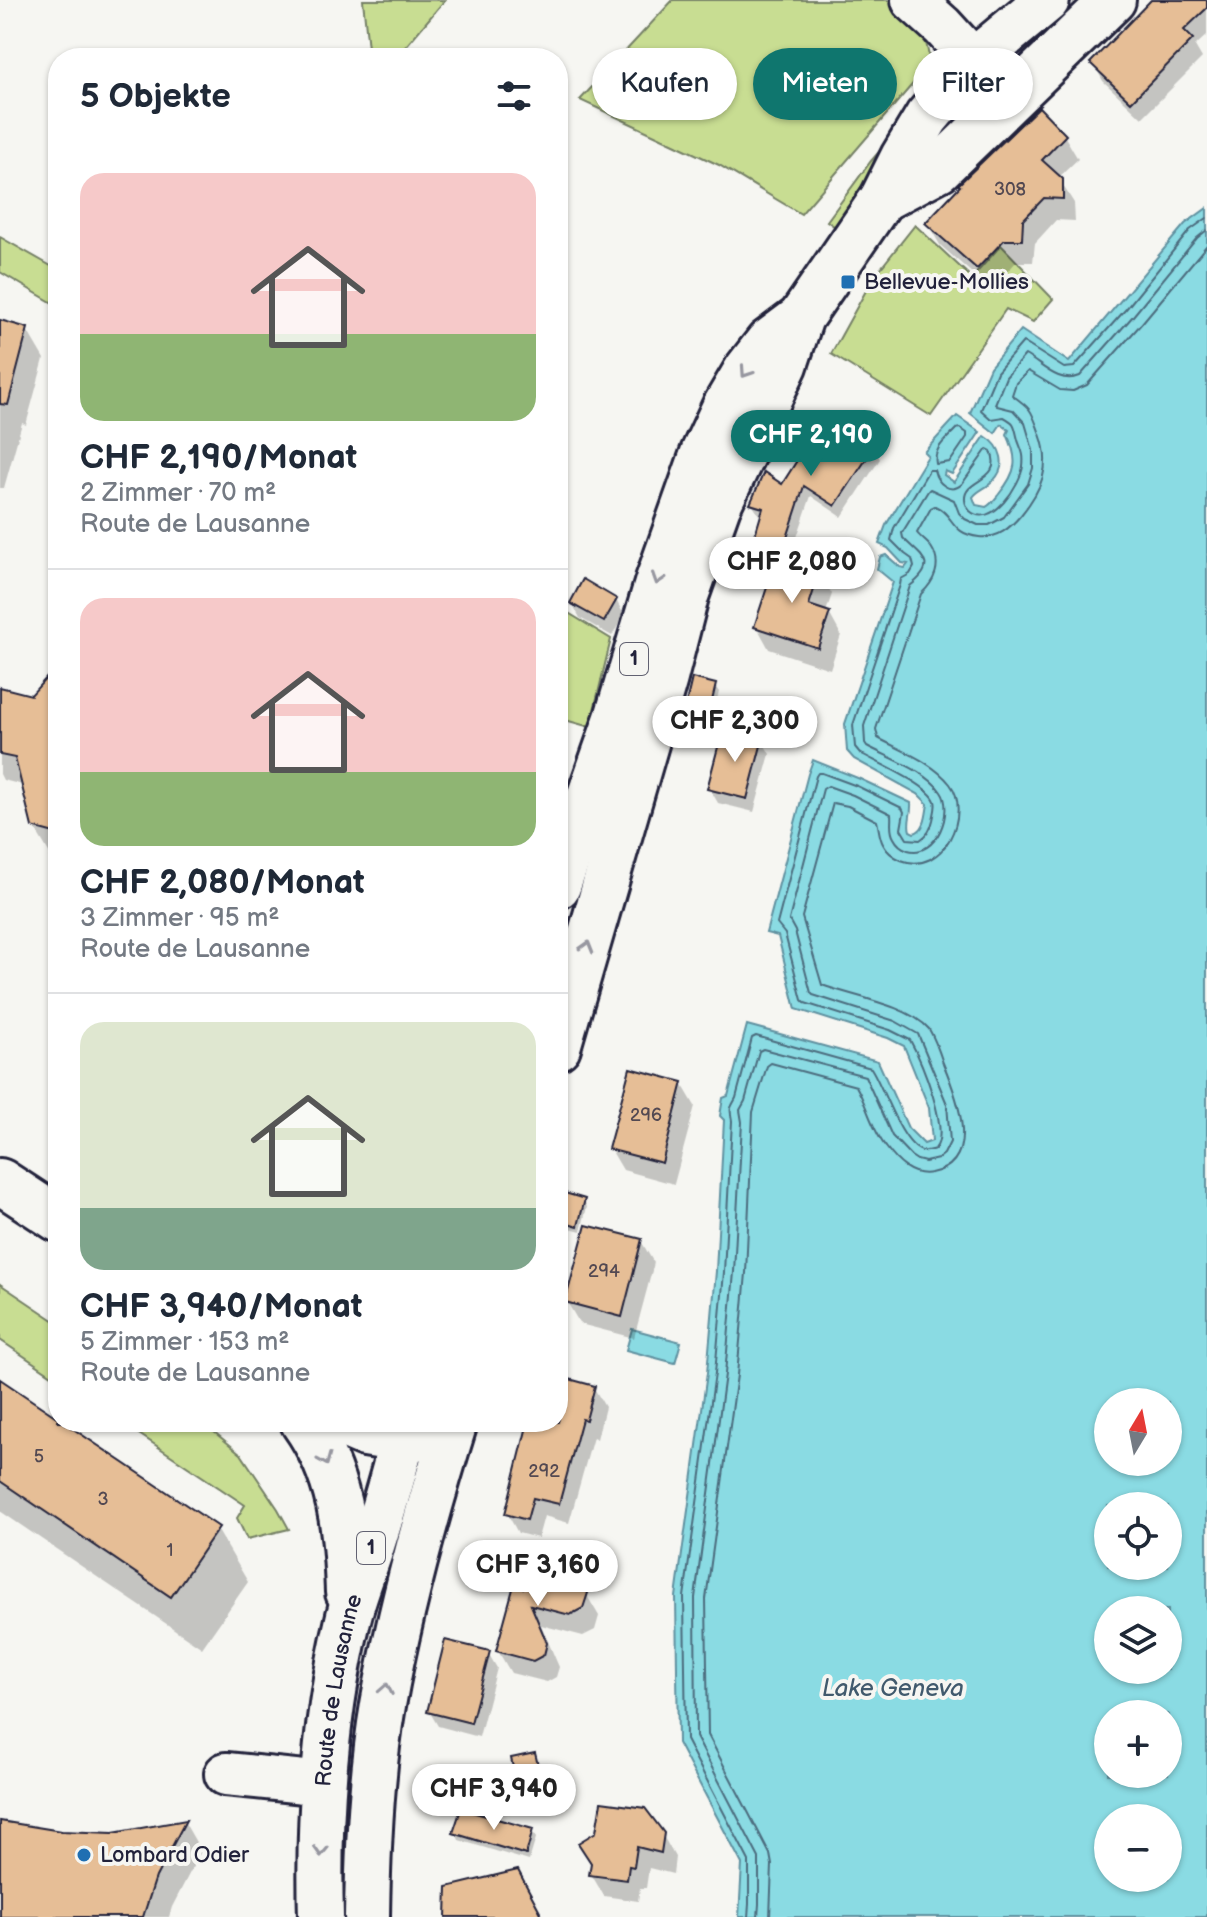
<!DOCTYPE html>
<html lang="de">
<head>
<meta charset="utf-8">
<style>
  body { margin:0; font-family:"Balsamiq Sans",sans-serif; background:#f2f2f3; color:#1f2937; height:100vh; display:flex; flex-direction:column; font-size:30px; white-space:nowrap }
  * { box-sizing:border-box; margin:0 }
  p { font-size:26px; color:#747a83 }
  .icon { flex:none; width:44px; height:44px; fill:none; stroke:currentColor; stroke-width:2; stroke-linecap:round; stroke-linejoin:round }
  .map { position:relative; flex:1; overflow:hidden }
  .drawer { position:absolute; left:48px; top:48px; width:520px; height:1384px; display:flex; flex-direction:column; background:#fff; border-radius:32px; box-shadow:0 2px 6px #0004 }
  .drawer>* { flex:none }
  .banner { position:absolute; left:592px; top:48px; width:494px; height:72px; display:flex; gap:16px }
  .needle { width:52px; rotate:10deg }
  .buttons { position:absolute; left:1094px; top:1388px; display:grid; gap:16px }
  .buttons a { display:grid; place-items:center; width:88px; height:88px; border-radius:50%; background:#fff; box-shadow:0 2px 6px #0004; font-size:40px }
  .price { position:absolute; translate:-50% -68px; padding:0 18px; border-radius:28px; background:#fff; color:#222; font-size:26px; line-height:52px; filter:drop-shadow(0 2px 4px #0008) }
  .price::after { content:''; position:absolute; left:50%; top:48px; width:24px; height:18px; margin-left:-12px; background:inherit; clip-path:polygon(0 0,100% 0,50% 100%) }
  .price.active { background:#0f766e; color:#fff }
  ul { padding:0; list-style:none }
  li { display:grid; align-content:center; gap:16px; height:424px; padding:0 32px }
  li+li { border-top:2px solid #e0e1e3 }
  li span { display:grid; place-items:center; height:248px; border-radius:24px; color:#555 }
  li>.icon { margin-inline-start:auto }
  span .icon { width:144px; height:144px; fill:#fffc; stroke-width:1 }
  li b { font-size:34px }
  h2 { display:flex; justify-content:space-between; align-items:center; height:96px; padding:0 32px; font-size:34px }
  .tag { padding:0 28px; border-radius:36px; background:#fff; box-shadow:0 2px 6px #0004; font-size:28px; line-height:72px }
  .tag.active { background:#0f766e; color:#fff }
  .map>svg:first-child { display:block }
  .green { fill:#c8dd92; stroke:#758066; stroke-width:2 }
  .water { fill:#8adbe3; stroke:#6091a0; stroke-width:2; fill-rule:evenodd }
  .shadow { fill:#0003 }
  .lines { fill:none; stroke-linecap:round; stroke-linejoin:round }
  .shore { stroke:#4c6c7e; stroke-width:2 }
  .building { fill:#e6be96; stroke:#22223b; stroke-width:2 }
  .minor-casing { stroke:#22223b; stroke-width:48 }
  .major-casing { stroke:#22223b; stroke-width:50 }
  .minor { stroke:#f6f6f2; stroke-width:42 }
  .major { stroke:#f6f6f2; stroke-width:44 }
  .oneway { stroke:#9797a0 }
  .poi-dot { fill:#1f6fb2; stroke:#f6f6f2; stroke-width:3 }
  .labels { text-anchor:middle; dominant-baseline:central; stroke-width:8; stroke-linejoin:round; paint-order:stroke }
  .number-label { font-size:18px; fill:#534952 }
  .shield { fill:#f6f6f2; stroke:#626272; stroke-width:2 }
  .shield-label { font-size:20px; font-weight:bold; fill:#22223b }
  .poi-label { font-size:22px; fill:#22223b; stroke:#f6f6f2; text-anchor:start }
  .street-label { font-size:22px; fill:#22223b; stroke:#f6f6f2 }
  .water-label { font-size:24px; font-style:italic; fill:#415a6d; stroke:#f6f6f2 }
</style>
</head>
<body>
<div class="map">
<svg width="1207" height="1917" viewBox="0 0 1207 1917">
  <rect width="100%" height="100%" fill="#f6f6f2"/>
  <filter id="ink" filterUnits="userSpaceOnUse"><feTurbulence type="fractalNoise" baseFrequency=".0125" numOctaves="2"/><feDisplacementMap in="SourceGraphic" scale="16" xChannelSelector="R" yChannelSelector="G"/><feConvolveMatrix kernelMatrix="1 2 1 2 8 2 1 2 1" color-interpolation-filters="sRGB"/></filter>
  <g filter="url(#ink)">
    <g class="green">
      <polygon points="363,0 445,0 396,58 369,58"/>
      <path d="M 673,0 L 888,0 C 911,20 930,32 929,65 L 801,214 L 719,165 L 580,100 Z"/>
      <polygon points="907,120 838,229 827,221 871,161"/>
      <polygon points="915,225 972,278 1001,245 1053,299 1033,322 1006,309 931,416 831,354 873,278"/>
      <polygon points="0,237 58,270 58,306 0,272"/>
      <polygon points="558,604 562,609 611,639 590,727 558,718"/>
      <polygon points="0,1284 58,1323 58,1379 0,1340"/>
      <polygon points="121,1422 202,1422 241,1454 278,1509 289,1529 247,1539 237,1518 245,1505"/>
    </g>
    <g class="water">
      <path d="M 1207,208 L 1207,1917 L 739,1917 L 742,1864 L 678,1743 L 676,1597 L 707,1373 L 716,1271 L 724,1120 L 720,1116 L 723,1098 L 728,1096 L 747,1025 L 878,1061 L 908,1128 L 924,1144 L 932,1141 L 929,1108 L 904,1046 L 888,1038 L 796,1009 L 778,936 L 766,933 L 808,774 L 813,760 L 860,779 L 911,803 C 912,812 907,823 910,831 L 914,833 C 926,830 926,814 928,804 L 918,794 L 854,759 L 847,751 L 845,724 L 893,582 L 877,569 L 880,557 L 886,555 L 900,567 L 905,568 L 908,564 L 902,563 L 888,548 L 879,544 L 886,525 L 928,456 L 924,452 L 957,416 L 980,432 L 952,474 L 945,471 L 944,475 L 954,482 L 985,436 C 1002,446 1008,466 993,481 C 987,488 978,490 973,497 L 976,505 L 986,507 C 992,504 995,499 999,494 C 1017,472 1019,460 1007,434 L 1009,430 L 1001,424 L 995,433 L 970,413 L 990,367 L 1021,330 L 1069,362 L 1185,224 ZM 1108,1402 L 1168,1402 L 1168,1462 L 1108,1462 ZM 1108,1506 L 1168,1506 L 1168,1566 L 1108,1566 ZM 1108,1610 L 1168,1610 L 1168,1670 L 1108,1670 ZM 1108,1714 L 1168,1714 L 1168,1774 L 1108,1774 ZM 1108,1818 L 1168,1818 L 1168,1878 L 1108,1878 Z"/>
      <polygon points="632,1329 681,1342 675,1363 626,1350"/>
    </g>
    <g class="shadow">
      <polygon points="1154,0 1207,0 1207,35 1195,46 1202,58 1142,118 1103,81 1093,63"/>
      <polygon points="1039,109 1065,137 1078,159 1058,178 1074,203 1075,221 1056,220 1035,243 1033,262 1016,262 991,290 940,245 928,224"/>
      <polygon points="0,322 27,330 44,359 26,425 22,423 4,488 0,488"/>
      <polygon points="873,447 880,459 842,517 811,496 791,555 764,547 757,535 762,516 759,515 752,504 783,486"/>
      <polygon points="819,572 832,594 826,612 829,613 841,635 830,669 769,649 757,627"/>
      <polygon points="616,600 624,615 612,636 580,618 572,603"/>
      <polygon points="58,668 58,905 49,890 50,854 34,827 23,785 3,780 0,774 0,699 32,697"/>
      <polygon points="715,686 719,692 711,723 690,718 686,711"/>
      <polygon points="761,739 770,754 754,812 718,803 710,789"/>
      <polygon points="682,1084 695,1106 674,1184 623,1170 610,1148"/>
      <polygon points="584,1201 587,1207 581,1231 559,1225 558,1208"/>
      <polygon points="641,1241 654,1263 634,1338 580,1324 567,1302"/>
      <polygon points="558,1378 594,1388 605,1407 597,1439 593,1437 569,1523 544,1516 538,1538 518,1533 507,1513 530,1422 558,1422"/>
      <polygon points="0,1382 217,1529 248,1582 202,1648 0,1511"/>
      <polygon points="564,1577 579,1582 599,1616 595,1630 583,1636 541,1625 559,1667 556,1677 547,1682 511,1673 498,1651 524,1590"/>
      <polygon points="488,1653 497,1668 479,1737 438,1726 429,1711"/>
      <polygon points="534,1755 538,1762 545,1793 524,1797 520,1791"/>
      <polygon points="0,1823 61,1833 113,1835 185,1823 201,1851 172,1907 169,1917 0,1917"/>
      <polygon points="532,1831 536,1838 529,1861 459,1840 456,1833"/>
      <polygon points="598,1833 662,1834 675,1857 673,1874 649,1868 646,1888 640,1888 638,1901 604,1896 591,1874"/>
    </g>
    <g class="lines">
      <g class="shore">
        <path d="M 960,428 L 967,433 L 967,437 L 950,462 L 936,464 C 933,448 945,441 956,429 Z"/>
        <path d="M 748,1917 L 749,1904 L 749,1861 L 686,1740 L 684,1597 L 715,1373 L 724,1272 L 732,1121 C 730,1107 729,1111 736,1098 L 752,1038 L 756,1036 L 871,1068 C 883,1086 901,1145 922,1151 C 926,1152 931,1150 935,1149 C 951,1131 921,1060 910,1040 L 890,1030 L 805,1003 L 802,1000 L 785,934 L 777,924 L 816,776 L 818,773 L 822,773 L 857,786 L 902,808 L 904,812 L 901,829 L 907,839 L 920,840 C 928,835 931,829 933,820 C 934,814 937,806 935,801 C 929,785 876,762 860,753 L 855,747 L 853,725 L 900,585 L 901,579 L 910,574 L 914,567 L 912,559 L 905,554 L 891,540 L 894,528 L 929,470 L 934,470 C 937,483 950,495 962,484 L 987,449 L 991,451 C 1004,482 963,478 965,500 C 965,503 968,509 970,511 C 992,530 1021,483 1023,466 C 1025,450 1019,448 1017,436 C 1014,424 1015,423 1004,417 L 991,419 L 981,410 L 997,372 L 1023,342 L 1064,368 L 1074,367 L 1126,309 L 1190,230 L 1207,218"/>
        <path d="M 758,1917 L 759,1904 L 759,1858 L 696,1737 L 695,1598 L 725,1374 L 734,1272 L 742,1122 L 740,1110 L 745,1101 L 759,1051 L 763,1049 L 865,1076 L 892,1136 L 911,1156 L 917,1160 L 925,1162 L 938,1159 L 944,1154 L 950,1142 L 947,1104 L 918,1034 L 895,1021 L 813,995 L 811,993 L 795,931 L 789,920 L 823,789 L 828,786 L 853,795 L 891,814 C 892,822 889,830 894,838 C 897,844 902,848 908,850 C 937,858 954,810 941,792 C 927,771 889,758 867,746 L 865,743 L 864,726 L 910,586 C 940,563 920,556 903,538 L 902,533 L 928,491 L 930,489 L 954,500 L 959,513 L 965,519 L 978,525 L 989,525 L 1004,517 L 1028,484 L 1033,468 L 1033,450 L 1025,423 L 1013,410 L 997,406 L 995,404 L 1006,377 L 1025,355 C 1043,365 1059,385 1080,376 L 1133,316 L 1197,238 L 1207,230"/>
        <path d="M 770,1917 L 772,1865 L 770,1854 L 708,1735 L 706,1599 L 737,1375 L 746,1273 L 753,1112 L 767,1066 L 771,1063 L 856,1086 C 867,1105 872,1130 886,1147 C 897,1162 911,1177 931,1173 C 984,1163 956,1094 943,1063 C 939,1051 935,1039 929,1029 C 908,1005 851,996 822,985 L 802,917 L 833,803 L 848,806 L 877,821 C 879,828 879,837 883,844 C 887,852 894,857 901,860 C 944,877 972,812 950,784 C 933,762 902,751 878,738 L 876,729 L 921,594 C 934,582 943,565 931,547 C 927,542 921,538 917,533 L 931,508 L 935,506 C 955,515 950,534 979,537 C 998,539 1010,528 1021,515 C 1042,489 1052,466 1040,434 C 1031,410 1033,410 1012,395 L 1016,383 L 1028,371 L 1060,390 L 1073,391 L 1087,385 L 1142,323 L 1207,245"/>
      </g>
    </g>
    <g class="building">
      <polygon points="1151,0 1207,0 1207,8 1184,30 1193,39 1131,102 1090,63"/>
      <polygon points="1039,107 1066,135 1042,160 1063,179 1063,199 1044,198 1023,220 1022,240 1004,240 977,269 925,223 960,186 958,185"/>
      <polygon points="0,320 28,328 8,405 0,404"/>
      <polygon points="832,416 875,446 835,506 804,486 785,544 755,535 763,508 750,504 764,472 782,484 812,437 817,439"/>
      <polygon points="777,557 820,571 809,605 830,612 818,648 754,627"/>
      <polygon points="583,579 617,599 604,622 570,603"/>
      <polygon points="58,665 58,834 32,827 15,758 0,755 0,687 31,695"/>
      <polygon points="692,678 716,684 708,718 684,712"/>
      <polygon points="723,728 763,738 747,799 707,789"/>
      <polygon points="630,1068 683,1082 662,1163 608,1149"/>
      <polygon points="558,1191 585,1199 578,1226 558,1220"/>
      <polygon points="586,1225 642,1239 622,1317 565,1302"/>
      <polygon points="0,1379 58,1418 58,1422 63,1422 219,1527 171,1597 0,1481"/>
      <polygon points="569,1379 595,1386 586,1420 582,1419 559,1504 533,1498 527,1520 505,1514 528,1422 558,1422"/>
      <polygon points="542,1560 558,1563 565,1575 580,1580 588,1593 583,1608 570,1615 531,1605 547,1643 544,1655 533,1661 496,1651 517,1574 523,1587 530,1567"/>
      <polygon points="445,1640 490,1651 471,1723 427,1712"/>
      <polygon points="535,1753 543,1786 518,1792 511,1758"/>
      <polygon points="601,1802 645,1808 664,1833 661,1853 637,1847 634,1867 629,1866 627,1880 589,1875 591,1863 578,1843 596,1832"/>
      <polygon points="461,1809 533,1829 526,1855 453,1833"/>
      <polygon points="186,1820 156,1877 143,1917 0,1917 0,1821 61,1831 113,1833"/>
      <polygon points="518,1870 543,1917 446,1917 447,1887"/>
    </g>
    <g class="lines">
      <g class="minor-casing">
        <g id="minor">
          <polyline points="913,0 942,26 974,61"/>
          <polyline points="226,1774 324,1784"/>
        </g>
      </g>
      <g class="major-casing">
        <g id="major">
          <polyline points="882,199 939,169 1113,0"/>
          <polyline points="558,886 617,718 658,580 703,453 724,408 747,369 768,342 796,321"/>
          <polyline points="558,1047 665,678 686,596 718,506 785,365 801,317 882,199 903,157 927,117 974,61 1047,0"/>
          <polyline points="0,1181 58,1219"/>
          <path d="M 303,1422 C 340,1474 346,1530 348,1592"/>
          <polyline points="337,1422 365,1434 402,1440 430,1436"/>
          <path id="s1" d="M 321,1917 C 318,1818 325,1717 348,1620 C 354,1593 366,1566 374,1539 C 386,1501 397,1461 407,1422"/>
          <path d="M 367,1917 C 368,1847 371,1774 383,1705 C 400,1609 426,1515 455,1422"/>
        </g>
      </g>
      <use href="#minor" class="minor"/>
      <use href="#major" class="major"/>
    </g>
    <defs><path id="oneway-chevron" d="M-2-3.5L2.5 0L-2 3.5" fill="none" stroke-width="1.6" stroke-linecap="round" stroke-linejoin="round" transform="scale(2)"/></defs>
    <g class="oneway">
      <use href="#oneway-chevron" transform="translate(746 372) rotate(124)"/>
      <use href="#oneway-chevron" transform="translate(658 579) rotate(108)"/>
      <use href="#oneway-chevron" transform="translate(587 947) rotate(-74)"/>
      <use href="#oneway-chevron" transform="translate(325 1460) rotate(67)"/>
      <use href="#oneway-chevron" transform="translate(386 1689) rotate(-79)"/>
      <use href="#oneway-chevron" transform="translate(321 1851) rotate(92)"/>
    </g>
  </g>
  <g class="poi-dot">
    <rect x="840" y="274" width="16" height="16" rx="4"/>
    <circle cx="84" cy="1855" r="8"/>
  </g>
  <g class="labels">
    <g class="number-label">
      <text x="1010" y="189">308</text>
      <text x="646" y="1115">296</text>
      <text x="604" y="1271">294</text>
      <text x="39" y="1456">5</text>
      <text x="544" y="1471">292</text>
      <text x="103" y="1499">3</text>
      <text x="170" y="1550">1</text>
    </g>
    <g class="shield">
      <rect x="620" y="643" width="28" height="32" rx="6"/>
      <rect x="357" y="1532" width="28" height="32" rx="6"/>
    </g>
    <g class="shield-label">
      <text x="634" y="659">1</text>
      <text x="371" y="1548">1</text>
    </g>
    <g class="poi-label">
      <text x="864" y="282">Bellevue-Mollies</text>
      <text x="100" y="1855">Lombard Odier</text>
    </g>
    <g class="street-label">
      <text stroke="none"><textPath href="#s1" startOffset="228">Route de Lausanne</textPath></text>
    </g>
    <g class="water-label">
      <text x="893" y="1688">Lake Geneva</text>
    </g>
  </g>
</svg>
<div class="buttons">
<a><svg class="needle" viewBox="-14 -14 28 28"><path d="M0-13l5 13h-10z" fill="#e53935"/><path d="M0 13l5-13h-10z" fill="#747a83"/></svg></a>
<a><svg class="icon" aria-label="locate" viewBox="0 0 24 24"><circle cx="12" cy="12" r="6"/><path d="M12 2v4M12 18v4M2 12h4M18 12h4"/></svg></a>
<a><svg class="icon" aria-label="layers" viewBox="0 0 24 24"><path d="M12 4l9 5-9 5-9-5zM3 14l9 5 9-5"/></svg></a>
<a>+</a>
<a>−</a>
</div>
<b class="price active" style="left:811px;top:478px">CHF 2,190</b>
<b class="price" style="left:792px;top:605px">CHF 2,080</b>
<b class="price" style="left:735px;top:764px">CHF 2,300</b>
<b class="price" style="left:538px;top:1608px">CHF 3,160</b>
<b class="price" style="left:494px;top:1832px">CHF 3,940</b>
<div class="banner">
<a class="tag">Kaufen</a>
<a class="tag active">Mieten</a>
<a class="tag">Filter</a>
</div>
<section class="drawer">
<h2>5 Objekte<svg class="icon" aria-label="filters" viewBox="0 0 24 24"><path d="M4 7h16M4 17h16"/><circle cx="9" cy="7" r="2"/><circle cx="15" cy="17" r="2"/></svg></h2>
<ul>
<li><span style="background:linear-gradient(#f6c9c9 65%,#8fb573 0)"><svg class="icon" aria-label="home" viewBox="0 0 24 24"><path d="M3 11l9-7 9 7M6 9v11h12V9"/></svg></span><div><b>CHF 2,190/Monat</b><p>2 Zimmer · 70 m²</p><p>Route de Lausanne</p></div></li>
<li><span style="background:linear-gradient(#f6c9c9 70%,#8fb573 0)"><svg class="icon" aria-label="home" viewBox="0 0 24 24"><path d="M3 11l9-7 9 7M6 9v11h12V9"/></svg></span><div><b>CHF 2,080/Monat</b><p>3 Zimmer · 95 m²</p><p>Route de Lausanne</p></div></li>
<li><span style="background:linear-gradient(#dfe7d0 75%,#7fa58c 0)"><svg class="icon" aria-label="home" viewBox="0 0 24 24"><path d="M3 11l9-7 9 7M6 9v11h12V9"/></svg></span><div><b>CHF 3,940/Monat</b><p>5 Zimmer · 153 m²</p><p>Route de Lausanne</p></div></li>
</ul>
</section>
</div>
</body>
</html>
